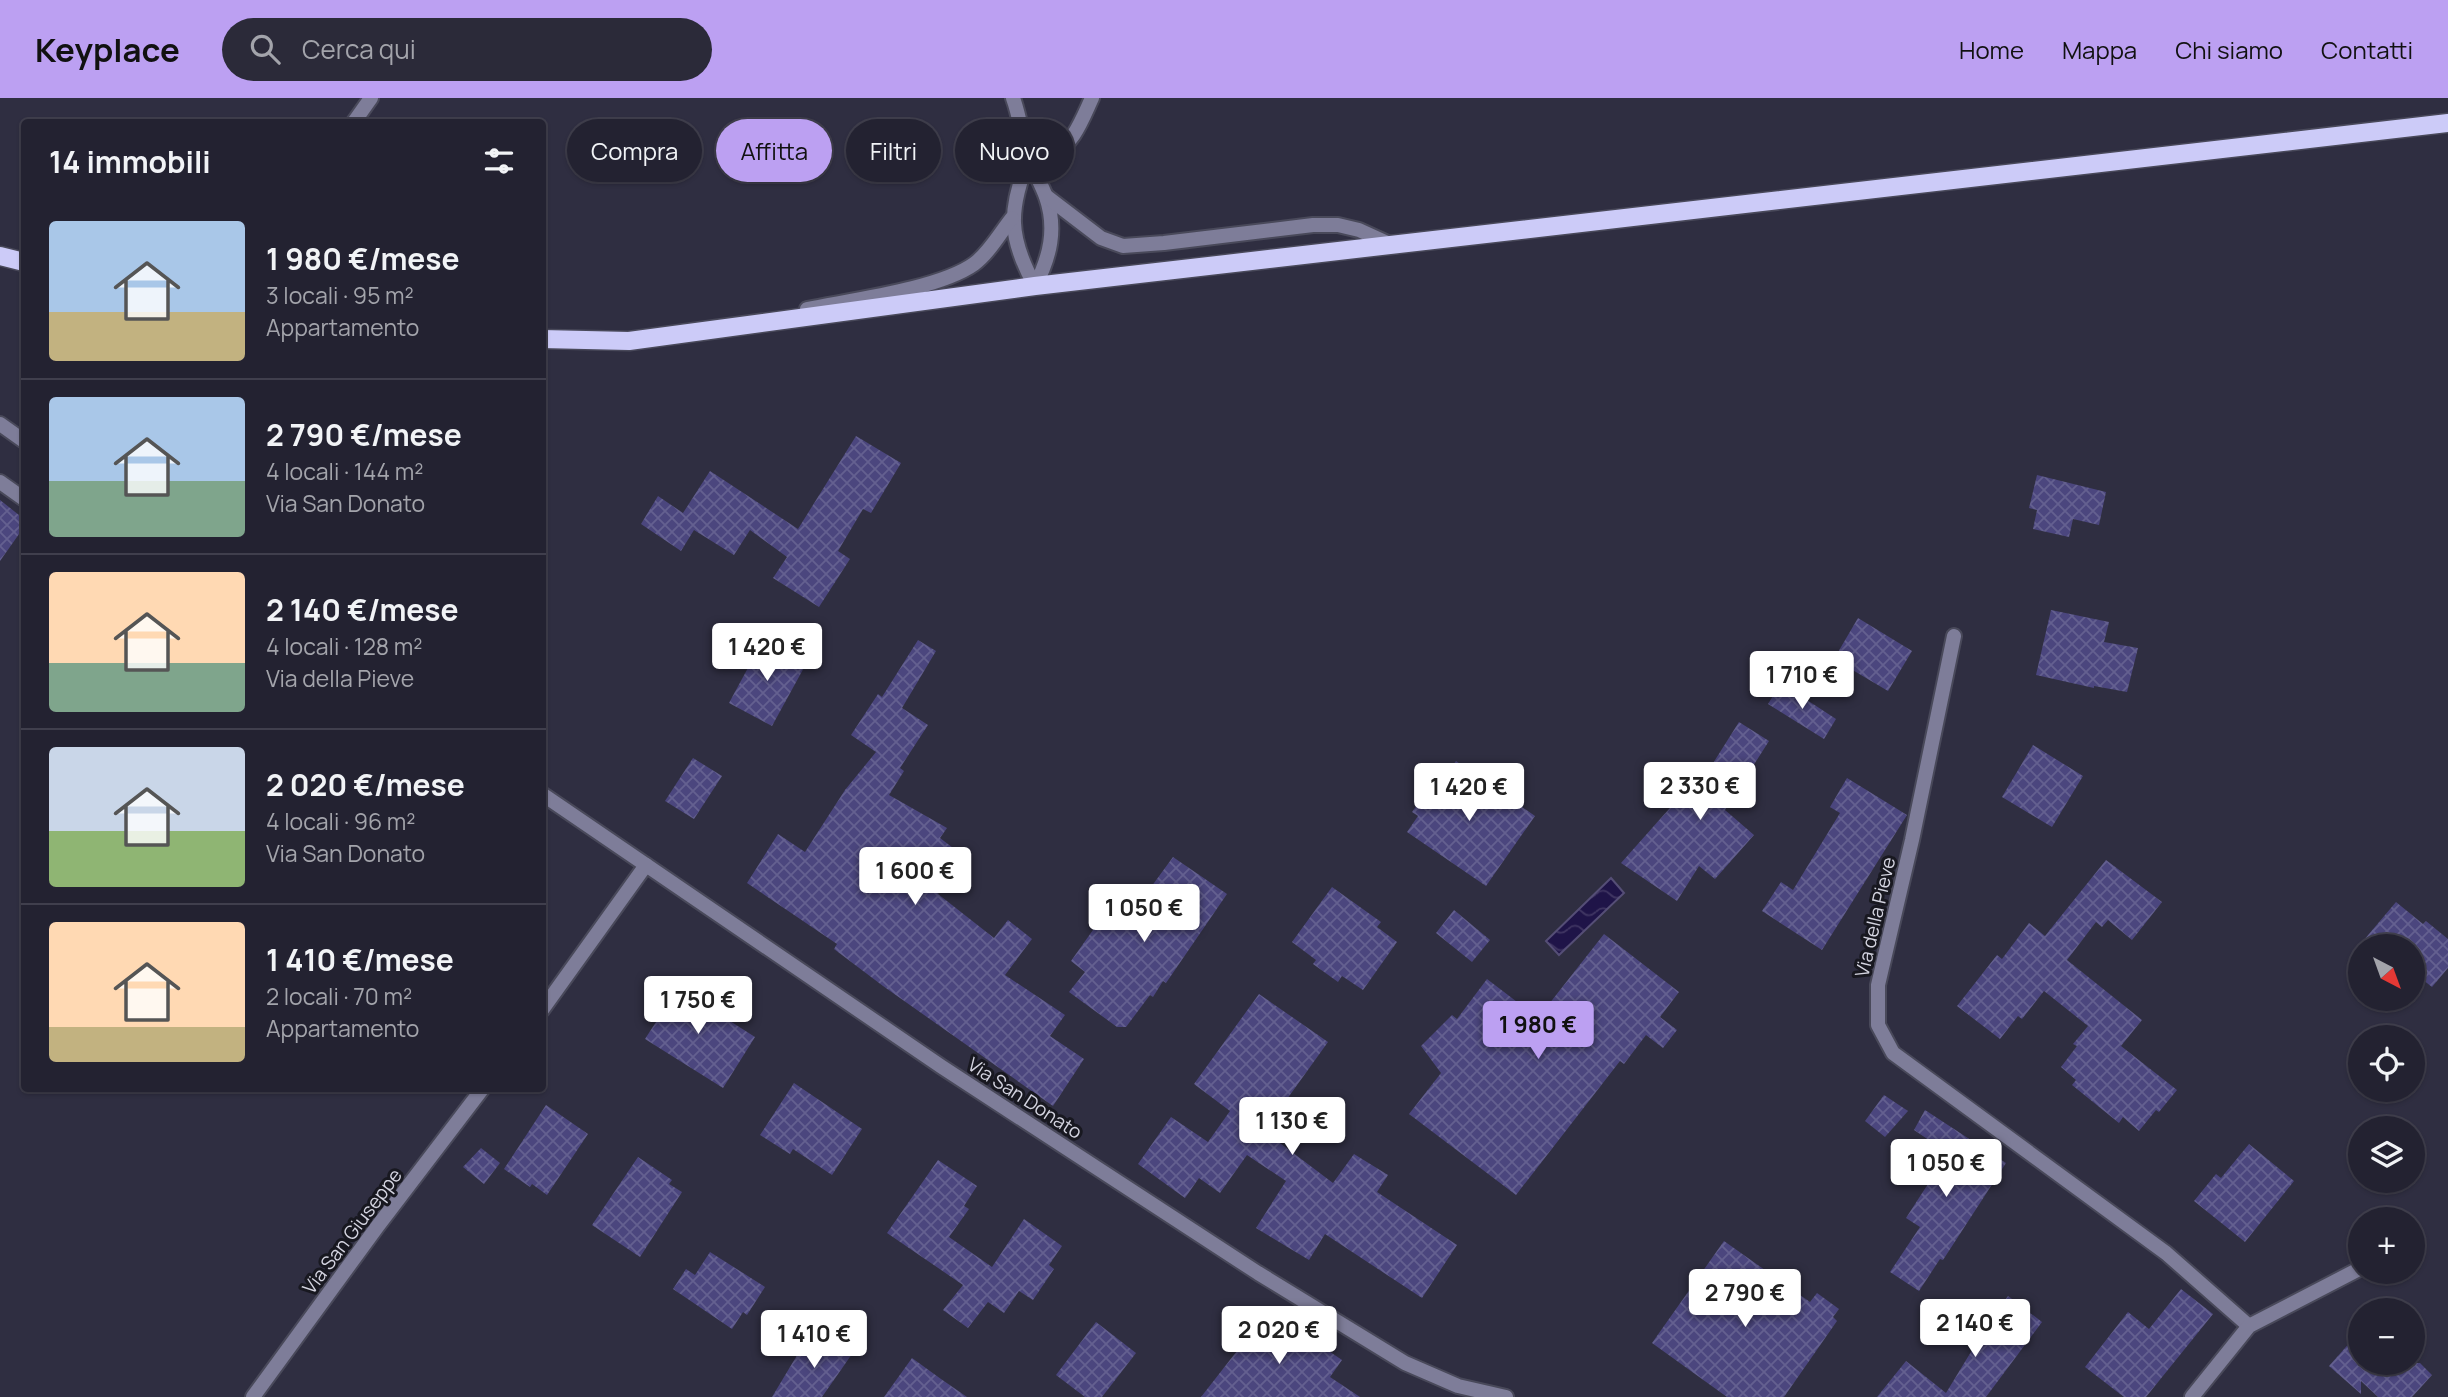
<!DOCTYPE html>
<html lang="it">
<head>
<meta charset="utf-8">
<style>
  body { margin:0; font-family:Manrope,sans-serif; background:#2b2a39; color:#f1f3f6; height:100vh; display:flex; flex-direction:column; font-size:26px; white-space:nowrap }
  * { box-sizing:border-box; margin:0 }
  p { font-size:23px; color:#a3a4ab }
  .icon { flex:none; width:38px; height:38px; fill:none; stroke:currentColor; stroke-width:2; stroke-linecap:round; stroke-linejoin:round }
  .map { position:relative; flex:1; overflow:hidden }
  .sheet { position:absolute; left:21px; top:21px; width:525px; height:973px; display:flex; flex-direction:column; background:#232231; border-radius:7px; box-shadow:0 2px 5px #0004,0 0 0 2px #403f4d }
  .sheet>* { flex:none }
  .banner { position:absolute; left:567px; top:21px; width:665px; height:63px; display:flex; gap:14px }
  .needle { width:46px; rotate:139deg }
  .controls { position:absolute; left:2348px; top:836px; display:grid; gap:14px }
  .controls a { display:grid; place-items:center; width:77px; height:77px; border-radius:50%; background:#232231; box-shadow:0 2px 5px #0004,0 0 0 2px #403f4d; font-size:35px }
  .price { position:absolute; translate:-50% -60px; padding:0 16px; border-radius:7px; background:#fff; color:#222; font-size:23px; line-height:46px; filter:drop-shadow(0 2px 4px #0008) }
  .price::after { content:''; position:absolute; left:50%; top:42px; width:21px; height:16px; margin-left:-10px; background:inherit; clip-path:polygon(0 0,100% 0,50% 100%) }
  .price.selected { background:#bca0f2; color:#111 }
  ul { padding:0; list-style:none }
  li { display:flex; align-items:center; gap:21px; height:175px; padding:0 28px }
  li+li { border-top:2px solid #403f4d }
  li span { display:grid; place-items:center; flex:none; width:196px; height:140px; border-radius:7px; color:#555 }
  li>.icon { margin-inline-start:auto }
  span .icon { width:84px; height:84px; fill:#fffc; stroke-width:1 }
  li b { font-size:30px }
  h2 { display:flex; justify-content:space-between; align-items:center; height:84px; padding:0 28px; font-size:30px }
  .pill { padding:0 24px; border-radius:32px; background:#232231; box-shadow:0 2px 5px #0004,0 0 0 2px #403f4d; font-size:24px; line-height:63px }
  .pill.selected { background:#bca0f2; color:#111 }
  header { display:flex; align-items:center; gap:42px; box-sizing:border-box; height:98px; padding:0 35px; background:#bca0f2; color:#111 }
  header strong { font-size:33px }
  nav { display:flex; gap:38px; margin-inline-start:auto; font-size:24px }
  .search { width:490px; height:63px; background:#2b2a39; display:flex; align-items:center; gap:18px; box-sizing:border-box; padding:0 24px; border-radius:38px; color:#a3a4ab; font-size:26px }
  .map>svg:first-child { display:block }
  .water { fill:url(#water-waves); stroke:#554e76; stroke-width:2 }
  .building { fill:url(#building-cross-hatch) }
  .lines { fill:none; stroke-linecap:round; stroke-linejoin:round }
  .minor-casing { stroke:#49495a; stroke-width:18 }
  .tertiary-casing { stroke:#49495a; stroke-width:18 }
  .primary-casing { stroke:#49495a; stroke-width:21 }
  .minor { stroke:#7e7d99; stroke-width:14 }
  .tertiary { stroke:#7e7d99; stroke-width:14 }
  .primary { stroke:#cccbf8; stroke-width:18 }
  .labels { text-anchor:middle; dominant-baseline:central; stroke-width:6; stroke-linejoin:round; paint-order:stroke }
  .street-label { font-size:19px; fill:#d4d4e0; stroke:#181820 }
</style>
</head>
<body>
<header>
<strong>Keyplace</strong>
<div class="search"><svg class="icon" aria-label="search" viewBox="0 0 24 24"><circle cx="10" cy="10" r="6"/><path d="M15 15l6 6"/></svg>Cerca qui</div>
<nav><a>Home</a><a>Mappa</a><a>Chi siamo</a><a>Contatti</a></nav>
</header>
<div class="map">
<svg width="2448" height="1299" viewBox="0 0 2448 1299">
  <defs>
    <pattern id="water-waves" width="16" height="10" patternUnits="userSpaceOnUse" patternTransform="scale(1.75)"><rect width="16" height="10" fill="#1f1448"/><path d="M0 5q4-4 8 0t8 0" fill="none" stroke="#3f3562"/></pattern>
    <pattern id="building-cross-hatch" width="8" height="8" patternUnits="userSpaceOnUse" patternTransform="scale(1.75)"><rect width="8" height="8" fill="#4b467e"/><path d="M0 0l8 8M0 8l8-8" fill="none" stroke="#646090"/></pattern>
  </defs>
  <rect width="100%" height="100%" fill="#2f2e41"/>
  <polygon class="water" points="1611,780 1624,795 1559,857 1546,843"/>
  <g class="building">
    <polygon points="856,338 901,365 871,415 863,411 838,453 850,461 819,509 773,480 787,459 750,432 734,457 694,432 681,453 641,426 658,398 683,415 710,373 798,431"/>
    <polygon points="2037,377 2106,394 2099,427 2073,421 2069,439 2033,431 2037,412 2029,410"/>
    <polygon points="0,402 24,421 24,429 0,463"/>
    <polygon points="2051,512 2109,524 2104,544 2138,550 2127,594 2094,588 2094,590 2036,577"/>
    <polygon points="1858,520 1912,553 1888,593 1834,561"/>
    <polygon points="763,542 806,566 772,628 729,605"/>
    <polygon points="918,542 936,553 902,610 928,627 900,670 904,673 889,697 947,730 940,740 965,759 938,796 994,840 1008,822 1032,841 1005,877 1065,917 1050,938 1084,961 1053,1008 883,888 834,851 837,846 747,785 778,736 805,754 845,692 876,654 851,637 878,596 882,599"/>
    <polygon points="1781,585 1836,621 1824,641 1768,606"/>
    <polygon points="1739,624 1769,643 1725,712 1754,737 1715,781 1699,768 1677,803 1621,765 1693,684 1698,689"/>
    <polygon points="2033,647 2083,678 2052,729 2002,699"/>
    <polygon points="693,660 722,678 694,721 665,703"/>
    <polygon points="1456,663 1535,718 1486,788 1407,734 1418,718 1412,714 1439,676 1444,679"/>
    <polygon points="1847,680 1907,717 1822,852 1762,813 1781,784 1793,792 1840,715 1830,709"/>
    <polygon points="1173,759 1227,796 1166,885 1163,883 1153,899 1150,897 1126,929 1117,929 1069,894 1085,874 1071,863 1105,815 1113,822 1126,805 1135,811"/>
    <polygon points="2106,762 2162,804 2132,842 2108,822 2102,829 2096,824 2067,862 2142,922 2121,948 2177,992 2159,1014 2156,1012 2139,1033 2123,1019 2119,1025 2072,987 2076,982 2061,969 2077,948 2073,946 2088,928 2044,893 2022,921 2018,918 2000,941 1957,908 1997,857 2002,861 2029,825 2045,838"/>
    <polygon points="1332,789 1381,824 1377,829 1397,844 1363,892 1342,878 1338,884 1313,866 1316,862 1292,844"/>
    <polygon points="2396,804 2423,826 2426,823 2448,841 2448,870 2432,889 2413,874 2413,849 2358,849"/>
    <polygon points="1454,812 1490,842 1472,864 1436,835"/>
    <polygon points="1604,836 1679,894 1660,919 1677,932 1663,950 1646,937 1624,966 1620,963 1516,1097 1409,1016 1441,975 1421,948 1452,917 1457,921 1487,881 1538,920"/>
    <polygon points="672,886 755,939 723,990 645,941 656,924 650,921"/>
    <polygon points="1259,896 1328,944 1264,1033 1333,1085 1354,1056 1388,1077 1377,1094 1457,1147 1422,1200 1325,1136 1309,1162 1256,1130 1286,1083 1247,1057 1220,1095 1199,1080 1185,1100 1138,1066 1171,1019 1208,1044 1230,1013 1194,986"/>
    <polygon points="794,985 862,1031 832,1077 793,1051 790,1056 760,1037"/>
    <polygon points="1884,997 1908,1013 1885,1039 1865,1023"/>
    <polygon points="546,1007 588,1036 547,1097 532,1086 530,1089 504,1071"/>
    <polygon points="1925,1012 2006,1065 1943,1162 1940,1161 1919,1193 1890,1174 1920,1129 1906,1120 1948,1055 1914,1032"/>
    <polygon points="2249,1046 2294,1083 2245,1144 2194,1103 2216,1076 2221,1080"/>
    <polygon points="481,1050 500,1065 484,1086 463,1069"/>
    <polygon points="638,1059 672,1082 669,1086 682,1094 640,1159 592,1127"/>
    <polygon points="938,1062 977,1088 964,1108 969,1111 949,1139 992,1169 1024,1121 1062,1148 1049,1167 1054,1171 1033,1202 1019,1193 1004,1215 988,1204 968,1230 943,1212 963,1187 887,1135"/>
    <polygon points="1724,1143 1810,1204 1817,1195 1839,1211 1833,1219 1837,1223 1784,1299 1727,1299 1652,1245"/>
    <polygon points="710,1154 765,1189 747,1217 743,1214 732,1231 673,1191 686,1171 695,1177"/>
    <polygon points="2181,1191 2213,1216 2146,1299 2124,1299 2085,1269 2128,1214 2149,1231"/>
    <polygon points="2008,1198 2042,1224 1986,1299 1877,1299 1906,1263 1946,1295 1980,1239 1978,1238"/>
    <polygon points="1269,1212 1342,1262 1330,1279 1360,1299 1201,1299"/>
    <polygon points="1096,1224 1136,1255 1102,1299 1085,1299 1056,1277"/>
    <polygon points="2361,1232 2361,1265 2420,1265 2432,1277 2412,1299 2378,1299 2361,1283 2361,1296 2329,1268"/>
    <polygon points="823,1236 852,1256 822,1299 772,1299 802,1249 810,1255"/>
    <polygon points="912,1260 941,1281 967,1299 884,1299"/>
  </g>
  <g class="lines">
    <g class="minor-casing">
      <g id="minor">
        <path d="M 1013,0 C 1020,19 1022,39 1028,58 C 1033,72 1041,85 1046,99 C 1057,131 1050,159 1035,188"/>
        <polyline points="354,24 371,0"/>
        <path d="M 1029,60 C 1008,112 1008,139 1035,188"/>
        <path d="M 1029,60 C 1036,59 1045,58 1052,56 C 1073,48 1083,19 1092,0"/>
        <polyline points="1046,98 1101,140 1123,148 1164,145 1313,127 1338,127 1359,132 1394,148"/>
        <path d="M 807,211 C 851,202 939,191 974,166 C 989,155 1000,135 1012,120"/>
        <polyline points="0,384 24,401"/>
        <polyline points="1954,538 1912,742 1878,887 1878,927 1893,955 2166,1155 2249,1228"/>
        <polyline points="542,912 646,767"/>
        <polyline points="253,1299 377,1129 483,990"/>
        <polyline points="2192,1299 2249,1228 2361,1170"/>
      </g>
    </g>
    <g class="tertiary-casing">
      <g id="tertiary">
        <polyline points="0,326 24,343"/>
        <polyline points="542,696 942,969 1258,1175 1405,1265 1458,1288 1506,1299"/>
      </g>
    </g>
    <g class="primary-casing">
      <g id="primary">
        <polyline points="0,158 24,164"/>
        <polyline points="542,241 629,243 1035,188 2448,25"/>
      </g>
    </g>
    <use href="#minor" class="minor"/>
    <use href="#tertiary" class="tertiary"/>
    <use href="#primary" class="primary"/>
  </g>
  <g class="labels">
    <g class="street-label">
      <text transform="translate(1875 819) rotate(-77)">Via della Pieve</text>
      <text transform="translate(1025 1000) rotate(33)">Via San Donato</text>
      <text transform="translate(352 1133) rotate(-53)">Via San Giuseppe</text>
    </g>
  </g>
</svg>
<div class="controls">
<a><svg class="needle" viewBox="-14 -14 28 28"><path d="M0-13l5 13h-10z" fill="#e53935"/><path d="M0 13l5-13h-10z" fill="#a3a4ab"/></svg></a>
<a><svg class="icon" aria-label="locate" viewBox="0 0 24 24"><circle cx="12" cy="12" r="6"/><path d="M12 2v4M12 18v4M2 12h4M18 12h4"/></svg></a>
<a><svg class="icon" aria-label="layers" viewBox="0 0 24 24"><path d="M12 4l9 5-9 5-9-5zM3 14l9 5 9-5"/></svg></a>
<a>+</a>
<a>−</a>
</div>
<b class="price" style="left:767px;top:585px">1 420 €</b>
<b class="price" style="left:1802px;top:613px">1 710 €</b>
<b class="price" style="left:1700px;top:724px">2 330 €</b>
<b class="price" style="left:1469px;top:725px">1 420 €</b>
<b class="price" style="left:915px;top:809px">1 600 €</b>
<b class="price" style="left:1144px;top:846px">1 050 €</b>
<b class="price" style="left:698px;top:938px">1 750 €</b>
<b class="price selected" style="left:1538px;top:963px">1 980 €</b>
<b class="price" style="left:1292px;top:1059px">1 130 €</b>
<b class="price" style="left:1946px;top:1101px">1 050 €</b>
<b class="price" style="left:1745px;top:1231px">2 790 €</b>
<b class="price" style="left:1975px;top:1261px">2 140 €</b>
<b class="price" style="left:1279px;top:1268px">2 020 €</b>
<b class="price" style="left:814px;top:1272px">1 410 €</b>
<div class="banner">
<a class="pill">Compra</a>
<a class="pill selected">Affitta</a>
<a class="pill">Filtri</a>
<a class="pill">Nuovo</a>
</div>
<section class="sheet">
<h2>14 immobili<svg class="icon" aria-label="filters" viewBox="0 0 24 24"><path d="M4 7h16M4 17h16"/><circle cx="9" cy="7" r="2"/><circle cx="15" cy="17" r="2"/></svg></h2>
<ul>
<li><span style="background:linear-gradient(#a9c7e8 65%,#c2b280 0)"><svg class="icon" aria-label="home" viewBox="0 0 24 24"><path d="M3 11l9-7 9 7M6 9v11h12V9"/></svg></span><div><b>1 980 €/mese</b><p>3 locali · 95 m²</p><p>Appartamento</p></div></li>
<li><span style="background:linear-gradient(#a9c7e8 60%,#7fa58c 0)"><svg class="icon" aria-label="home" viewBox="0 0 24 24"><path d="M3 11l9-7 9 7M6 9v11h12V9"/></svg></span><div><b>2 790 €/mese</b><p>4 locali · 144 m²</p><p>Via San Donato</p></div></li>
<li><span style="background:linear-gradient(#ffd9b3 65%,#7fa58c 0)"><svg class="icon" aria-label="home" viewBox="0 0 24 24"><path d="M3 11l9-7 9 7M6 9v11h12V9"/></svg></span><div><b>2 140 €/mese</b><p>4 locali · 128 m²</p><p>Via della Pieve</p></div></li>
<li><span style="background:linear-gradient(#c9d6e8 60%,#8fb573 0)"><svg class="icon" aria-label="home" viewBox="0 0 24 24"><path d="M3 11l9-7 9 7M6 9v11h12V9"/></svg></span><div><b>2 020 €/mese</b><p>4 locali · 96 m²</p><p>Via San Donato</p></div></li>
<li><span style="background:linear-gradient(#ffd9b3 75%,#c2b280 0)"><svg class="icon" aria-label="home" viewBox="0 0 24 24"><path d="M3 11l9-7 9 7M6 9v11h12V9"/></svg></span><div><b>1 410 €/mese</b><p>2 locali · 70 m²</p><p>Appartamento</p></div></li>
</ul>
</section>
</div>
</body>
</html>
